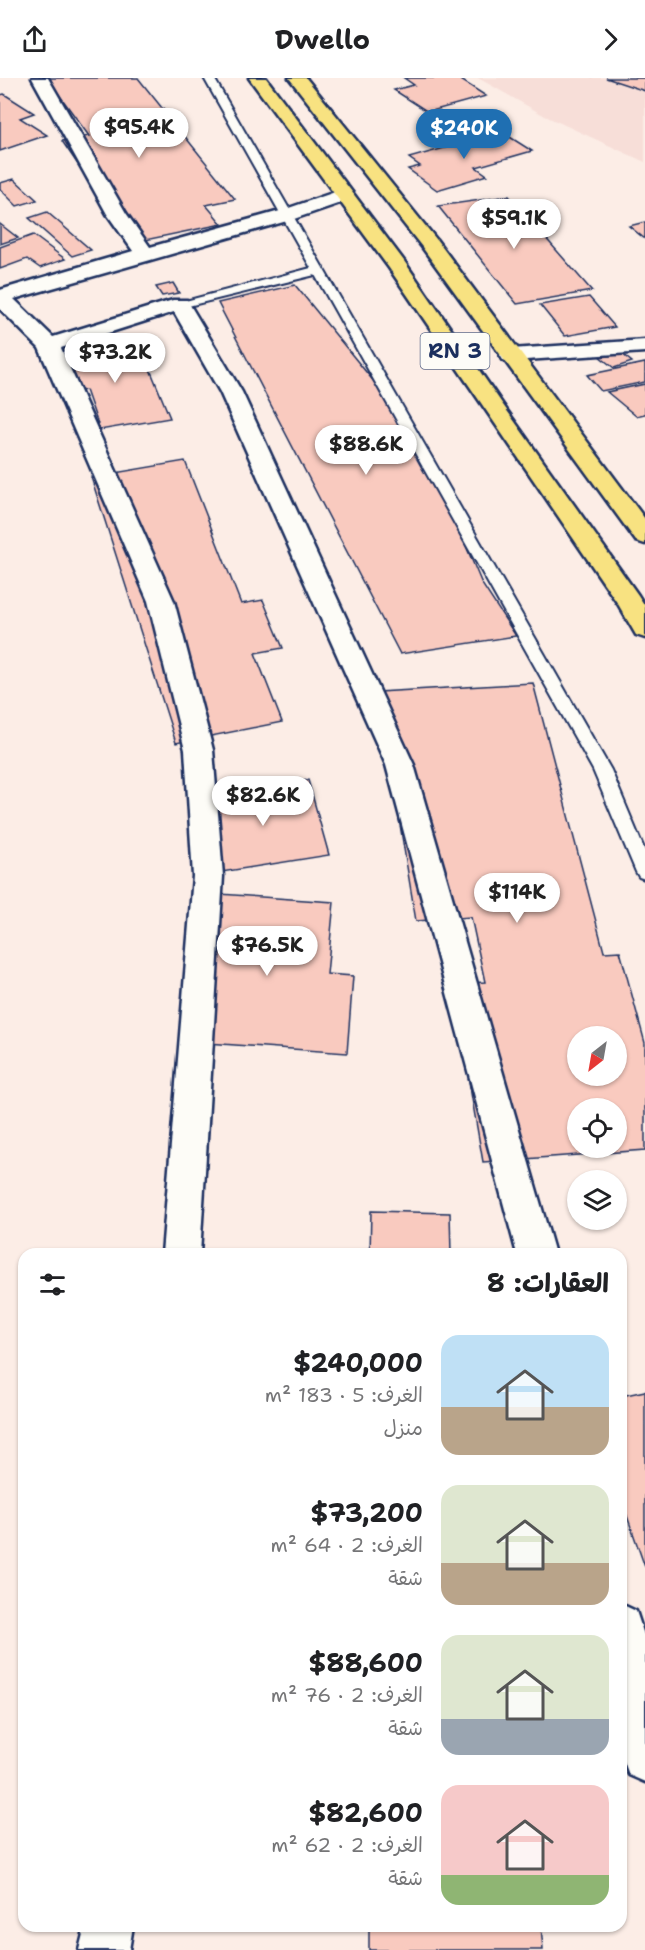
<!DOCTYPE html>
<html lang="ar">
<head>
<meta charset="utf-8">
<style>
  body { margin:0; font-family:"Shantell Sans","Playpen Sans Arabic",sans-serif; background:#f6f6f6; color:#202124; direction:rtl; height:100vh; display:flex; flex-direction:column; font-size:22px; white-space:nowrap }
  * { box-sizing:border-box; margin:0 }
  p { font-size:20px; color:#757577 }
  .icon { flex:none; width:33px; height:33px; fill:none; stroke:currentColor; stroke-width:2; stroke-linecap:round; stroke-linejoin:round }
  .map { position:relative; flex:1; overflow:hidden; direction:ltr }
  .panel { position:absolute; left:18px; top:1170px; width:609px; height:684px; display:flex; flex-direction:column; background:#fff; border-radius:18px; box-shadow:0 2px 4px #0004; direction:rtl }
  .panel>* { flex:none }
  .needle { width:39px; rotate:211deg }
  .buttons { position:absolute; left:567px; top:948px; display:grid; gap:12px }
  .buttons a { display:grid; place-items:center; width:60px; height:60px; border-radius:50%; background:#fff; box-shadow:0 2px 4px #0004; font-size:30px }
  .price { position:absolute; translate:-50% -51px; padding:0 14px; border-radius:21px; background:#fff; color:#222; font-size:20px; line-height:39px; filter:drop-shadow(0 2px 3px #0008) }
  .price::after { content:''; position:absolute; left:50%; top:36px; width:18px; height:14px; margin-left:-9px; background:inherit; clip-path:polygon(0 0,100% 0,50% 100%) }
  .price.active { background:#1f6fb2; color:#fff }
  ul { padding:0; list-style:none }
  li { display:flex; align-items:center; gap:18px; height:150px; padding:0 18px }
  li span { display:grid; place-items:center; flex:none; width:168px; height:120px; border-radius:18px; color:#555 }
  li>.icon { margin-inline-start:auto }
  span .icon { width:72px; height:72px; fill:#fffc; stroke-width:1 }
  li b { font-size:26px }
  h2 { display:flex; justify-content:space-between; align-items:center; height:72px; padding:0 18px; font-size:26px }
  header { display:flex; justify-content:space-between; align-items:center; height:78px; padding:0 18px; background:#fff; font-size:27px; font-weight:700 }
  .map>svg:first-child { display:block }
  .built { fill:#f7ded8 }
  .building { fill:#f9cabf; stroke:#1b2f5e; stroke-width:1.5; fill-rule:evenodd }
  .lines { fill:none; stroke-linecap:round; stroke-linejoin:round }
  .service-casing { stroke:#1b2f5e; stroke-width:4 }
  .minor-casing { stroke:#1b2f5e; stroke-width:5 }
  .trunk-casing { stroke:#1b2f5e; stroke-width:5 }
  .service { fill:#fdfcf7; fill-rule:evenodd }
  .minor { fill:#fdfcf7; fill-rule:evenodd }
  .trunk { fill:#f8e281; fill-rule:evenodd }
  .labels { text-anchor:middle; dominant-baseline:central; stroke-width:6; stroke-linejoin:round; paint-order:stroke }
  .shield { fill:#fdfcf7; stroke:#5f6c8c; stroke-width:1.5 }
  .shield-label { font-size:21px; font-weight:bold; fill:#1b2f5e }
</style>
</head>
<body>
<header><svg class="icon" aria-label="forward" viewBox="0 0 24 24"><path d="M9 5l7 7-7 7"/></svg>Dwello<svg class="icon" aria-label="share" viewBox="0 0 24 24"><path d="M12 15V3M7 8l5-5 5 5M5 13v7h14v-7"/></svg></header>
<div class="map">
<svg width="645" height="1872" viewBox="0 0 645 1872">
  <rect width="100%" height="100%" fill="#fcede6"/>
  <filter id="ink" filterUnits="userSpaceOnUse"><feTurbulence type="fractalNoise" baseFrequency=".0167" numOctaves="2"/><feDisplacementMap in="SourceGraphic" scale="12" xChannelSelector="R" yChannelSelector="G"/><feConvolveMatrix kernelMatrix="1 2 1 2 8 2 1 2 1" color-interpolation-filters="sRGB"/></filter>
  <g filter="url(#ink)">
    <polygon class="built" points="478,0 645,0 645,84 545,38"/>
    <g class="building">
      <polygon points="47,0 138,0 235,121 206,127 222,146 131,165 62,63 89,58"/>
      <polygon points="404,0 458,0 486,18 428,34 394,12 414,7"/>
      <polygon points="606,0 645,0 645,13"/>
      <polygon points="4,16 34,35 20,40 47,57 0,73 0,17"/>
      <polygon points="505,56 532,73 476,89 487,97 437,112 408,91 420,88 409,80 487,58 490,60"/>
      <polygon points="14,101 37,122 17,128 0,111 0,105"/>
      <polygon points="509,118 592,213 517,226 438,128"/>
      <polygon points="47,134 91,172 72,178 29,140"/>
      <polygon points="645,144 645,161 629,148"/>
      <polygon points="0,146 18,160 0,166"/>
      <polygon points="33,157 65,181 40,190 27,181 0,191 0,169"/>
      <polygon points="173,205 179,215 162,218 156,209"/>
      <polygon points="295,207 402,338 458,449 482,506 516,558 400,576 218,225"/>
      <polygon points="589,219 615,249 565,258 540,227"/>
      <polygon points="138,262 170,340 100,352 86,312 70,315 56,275"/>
      <polygon points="617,272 632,284 614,290 599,278"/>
      <polygon points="645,285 645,304 601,313 587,297"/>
      <polygon points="645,306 645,336 636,338 607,314"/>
      <polygon points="185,383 241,526 263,522 283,570 255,575 282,644 176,665 91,399"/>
      <path d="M 533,605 L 604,874 L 620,873 L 645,965 L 645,1072 L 483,1084 L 452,906 L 485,904 L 471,839 L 416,843 L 378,614 ZM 578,958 L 616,958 L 616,998 L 578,998 ZM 578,1030 L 616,1030 L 616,1070 L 578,1070 Z"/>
      <polygon points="308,702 329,777 215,795 199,719"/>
      <polygon points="205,815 334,824 327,896 353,898 347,975 180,963"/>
      <polygon points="371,1133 450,1135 451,1176 370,1176"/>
      <polygon points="645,1313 645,1489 621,1421 621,1318"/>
      <polygon points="369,1848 541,1848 543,1872 369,1872"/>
    </g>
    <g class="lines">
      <g class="service-casing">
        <polygon id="service" points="204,0 214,0 611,692 645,773 645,801 639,799 636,794 593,692 315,197 180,230 174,226 311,190"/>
      </g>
      <g class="minor-casing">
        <g id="minor">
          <polygon points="32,0 48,0 126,135 150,169 280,133 338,113 345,111 354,117 352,121 294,141 14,221 53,259 173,222 187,222 242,314 414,687 555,1176 517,1176 386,687 220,314 174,234 61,270 174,523 213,672 223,798 200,1176 162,1176 193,798 185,672 148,523 39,270 0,231 0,212 133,173 107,136"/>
          <polygon points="645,262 645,274 511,283 503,282 500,277 503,272 511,271"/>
          <polygon points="621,1526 636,1533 645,1560 645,1704 629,1697 621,1675"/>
          <polygon points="85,1848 133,1848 129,1872 79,1872"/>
        </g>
      </g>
      <g class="trunk-casing">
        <g id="trunk">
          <polygon points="249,0 266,0 404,183 503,327 638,517 645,528 645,560 636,557 618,526 389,190"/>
          <polygon points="289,0 306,0 436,161 645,441 645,466 636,463 422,169"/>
        </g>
      </g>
      <use href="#service" class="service"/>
      <use href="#minor" class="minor"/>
      <use href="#trunk" class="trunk"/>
    </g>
  </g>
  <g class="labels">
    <rect class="shield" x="420.5" y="255" width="69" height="36" rx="4.5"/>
    <g class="shield-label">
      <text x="455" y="273">RN 3</text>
    </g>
  </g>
</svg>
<div class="buttons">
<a><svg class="needle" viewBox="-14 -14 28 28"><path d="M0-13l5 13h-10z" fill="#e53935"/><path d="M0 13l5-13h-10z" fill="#757577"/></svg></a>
<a><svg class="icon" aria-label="locate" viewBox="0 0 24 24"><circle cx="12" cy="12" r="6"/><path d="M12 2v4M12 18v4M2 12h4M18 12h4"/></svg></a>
<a><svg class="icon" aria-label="layers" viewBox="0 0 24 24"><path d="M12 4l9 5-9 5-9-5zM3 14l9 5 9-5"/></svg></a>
</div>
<b class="price" style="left:139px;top:81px">$95.4K</b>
<b class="price active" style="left:464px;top:82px">$240K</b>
<b class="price" style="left:514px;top:172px">$59.1K</b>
<b class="price" style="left:115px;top:306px">$73.2K</b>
<b class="price" style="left:366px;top:398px">$88.6K</b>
<b class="price" style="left:263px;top:749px">$82.6K</b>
<b class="price" style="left:517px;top:846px">$114K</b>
<b class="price" style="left:267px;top:899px">$76.5K</b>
<section class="panel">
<h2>العقارات: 8<svg class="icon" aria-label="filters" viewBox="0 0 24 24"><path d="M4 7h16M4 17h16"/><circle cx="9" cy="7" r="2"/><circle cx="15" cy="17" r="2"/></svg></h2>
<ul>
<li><span style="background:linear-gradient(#bfe0f5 60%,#b9a48a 0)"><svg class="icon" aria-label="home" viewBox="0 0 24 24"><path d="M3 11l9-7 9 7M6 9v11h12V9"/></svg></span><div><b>$240,000</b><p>الغرف: 5 · 183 m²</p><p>منزل</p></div></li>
<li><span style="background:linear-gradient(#dfe7d0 65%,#b9a48a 0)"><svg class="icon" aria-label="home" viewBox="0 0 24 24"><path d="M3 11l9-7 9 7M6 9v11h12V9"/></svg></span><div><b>$73,200</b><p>الغرف: 2 · 64 m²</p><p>شقة</p></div></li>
<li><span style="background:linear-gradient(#dfe7d0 70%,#9aa5b1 0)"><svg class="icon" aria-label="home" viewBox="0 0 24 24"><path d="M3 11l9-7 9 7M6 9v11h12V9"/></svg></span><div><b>$88,600</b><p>الغرف: 2 · 76 m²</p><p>شقة</p></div></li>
<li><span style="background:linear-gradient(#f6c9c9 75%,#8fb573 0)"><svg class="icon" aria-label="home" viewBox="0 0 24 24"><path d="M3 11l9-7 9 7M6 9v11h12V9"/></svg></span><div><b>$82,600</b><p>الغرف: 2 · 62 m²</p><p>شقة</p></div></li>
</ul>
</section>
</div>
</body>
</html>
